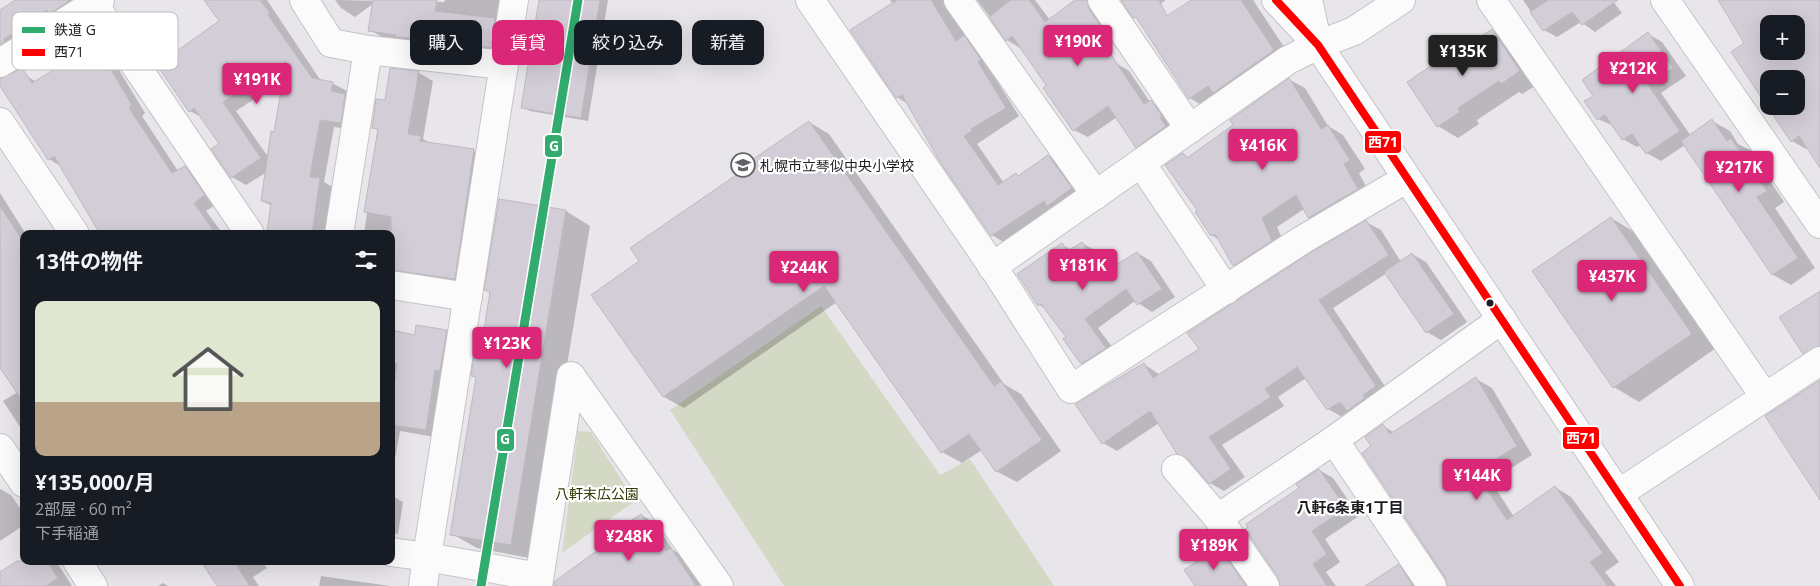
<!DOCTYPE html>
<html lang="ja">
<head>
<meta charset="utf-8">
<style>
  body { margin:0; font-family:"Open Sans","Noto Sans JP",sans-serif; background:#20242c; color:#f1f3f6; height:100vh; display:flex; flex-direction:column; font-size:19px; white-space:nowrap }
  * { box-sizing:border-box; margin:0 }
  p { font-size:16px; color:#9ea1a6 }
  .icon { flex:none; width:28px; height:28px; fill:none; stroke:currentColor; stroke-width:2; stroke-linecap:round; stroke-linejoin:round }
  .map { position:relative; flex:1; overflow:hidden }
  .details { position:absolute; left:20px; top:230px; width:375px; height:335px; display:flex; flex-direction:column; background:#171b24; border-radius:10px; box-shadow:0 5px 20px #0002 }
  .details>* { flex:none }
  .banner { position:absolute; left:410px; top:20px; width:475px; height:45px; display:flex; gap:10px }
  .controls { position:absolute; left:1760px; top:15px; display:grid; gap:10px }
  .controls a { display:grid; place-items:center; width:45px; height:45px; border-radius:10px; background:#171b24; box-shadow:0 5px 20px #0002; font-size:25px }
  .price { position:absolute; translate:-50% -42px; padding:0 11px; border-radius:5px; background:#db2777; color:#fff; font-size:16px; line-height:32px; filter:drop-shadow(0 1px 2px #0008) }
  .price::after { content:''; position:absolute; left:50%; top:30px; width:15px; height:11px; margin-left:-8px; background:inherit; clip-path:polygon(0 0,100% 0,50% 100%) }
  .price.on { background:#222; color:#fff }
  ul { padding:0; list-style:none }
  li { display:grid; align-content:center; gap:10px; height:265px; padding:0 15px }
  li+li { border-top:1px solid #363941 }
  li span { display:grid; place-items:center; height:155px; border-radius:10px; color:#555 }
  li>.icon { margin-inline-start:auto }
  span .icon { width:90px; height:90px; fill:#fffc; stroke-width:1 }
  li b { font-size:21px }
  h2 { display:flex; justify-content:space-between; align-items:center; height:60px; padding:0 15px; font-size:21px }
  .chip { padding:0 18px; border-radius:10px; background:#171b24; box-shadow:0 5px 20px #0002; font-size:18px; line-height:45px }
  .chip.on { background:#db2777; color:#fff }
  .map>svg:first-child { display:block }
  .green { fill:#d4d9c5 }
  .shadow { fill:#0003; fill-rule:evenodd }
  .building { fill:#d3cdd7; stroke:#bcbabe; fill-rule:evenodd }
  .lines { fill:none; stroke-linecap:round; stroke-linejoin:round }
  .minor-casing { stroke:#c5c3c6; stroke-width:30 }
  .secondary-casing { stroke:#c5c3c6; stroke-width:30 }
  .minor { stroke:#fcfbfc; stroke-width:28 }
  .secondary { stroke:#fcfbfc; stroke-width:28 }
  .bus-1-casing { stroke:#fff; stroke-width:11 }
  .bus-1 { stroke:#f00; stroke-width:8 }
  .rail-1-casing { stroke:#fff; stroke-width:12 }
  .rail-1 { stroke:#31ab6e; stroke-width:9 }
  .bus-dot { fill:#1d1b1f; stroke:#fff; stroke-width:2 }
  .labels { text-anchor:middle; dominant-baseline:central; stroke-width:4.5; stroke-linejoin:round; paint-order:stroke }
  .poi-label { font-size:14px; fill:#1d1b1f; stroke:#fff; text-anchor:start }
  .park-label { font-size:14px; fill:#2e3a03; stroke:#fff }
  .neighbourhood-label { font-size:15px; font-weight:bold; fill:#1d1b1f; stroke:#fff }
  .key { fill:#fff; stroke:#bbbbbc; stroke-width:1 }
  .key-label { font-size:14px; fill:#1d1b1f }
  .line-badge { stroke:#fff; stroke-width:2 }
  .badge-label { font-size:14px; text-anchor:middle; font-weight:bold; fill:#fff }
</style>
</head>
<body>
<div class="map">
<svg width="1820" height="586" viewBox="0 0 1820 586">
  <rect width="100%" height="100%" fill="#e9e6eb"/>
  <g class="green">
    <polygon points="821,306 940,475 970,459 1054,586 784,586 670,410"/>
    <polygon points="578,431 591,432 635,501 562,553"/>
  </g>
  <g class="shadow">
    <polygon points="17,0 97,0 0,55 0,10"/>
    <path d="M 213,0 L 267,0 L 321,81 L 332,83 L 347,91 L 346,95 L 359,103 L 355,130 L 334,127 L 324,182 L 334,188 L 331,234 L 272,234 L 269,231 L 272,206 L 262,201 L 267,172 L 246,185 L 232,177 L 220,144 L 203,118 L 190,111 L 221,22 ZM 284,79 L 275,133 L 269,158 L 236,111 Z"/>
    <polygon points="335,0 444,2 445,0 510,0 505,55 384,38 370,30 374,3 355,17 341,8"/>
    <polygon points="540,0 608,0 588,121 530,111 523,107 531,56 523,51 536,25"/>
    <polygon points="890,0 958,0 994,68 990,70 1019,116 977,144 1004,183 1016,175 1020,177 1048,156 1062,164 1085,196 1005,243 992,235 908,104 897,97 852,31 893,4"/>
    <polygon points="977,0 1035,0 1050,20 1087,4 1100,12 1114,35 1099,46 1116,63 1129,71 1150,102 1165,109 1175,124 1150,154 1136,147 1117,117 1088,137 1074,130 1048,85 1020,48 1007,40"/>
    <polygon points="1122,0 1166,0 1142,16"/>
    <polygon points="1213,0 1253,0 1294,62 1210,110 1190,98"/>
    <polygon points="1523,0 1612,0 1622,13 1595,32 1581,22 1557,37 1544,30"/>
    <path d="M 1719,0 L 1820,0 L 1820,165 L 1808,148 L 1806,149 L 1792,141 L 1796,106 L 1796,79 L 1746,44 ZM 1769,24 L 1796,24 L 1796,51 L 1769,51 Z"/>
    <polygon points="86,29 99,37 145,113 142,116 178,171 185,167 198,175 218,203 206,211 223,234 102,234 62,167 49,159 4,90 27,76 36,82 78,56"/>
    <polygon points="1492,31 1512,42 1540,83 1522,94 1519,92 1477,120 1479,124 1458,138 1438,126 1434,65 1437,67"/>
    <polygon points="1648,34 1662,42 1686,76 1661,93 1691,136 1712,121 1730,131 1738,144 1750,150 1784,202 1775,208 1815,268 1791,285 1772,274 1685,145 1661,161 1647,153 1641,145 1637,147 1623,139 1614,126 1598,119 1594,96"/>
    <polygon points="419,73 433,81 423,139 432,144 474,151 488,159 469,286 391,277 391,234 364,234 379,131 373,127 386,101"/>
    <polygon points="1290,80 1305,88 1328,126 1343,135 1365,169 1359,173 1372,198 1324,226 1309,218 1304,209 1277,227 1287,250 1249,274 1234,265 1219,240 1212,235 1197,212 1199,211 1183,154 1189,158 1235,126"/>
    <polygon points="809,122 829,134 1004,384 1021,394 1061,451 1017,482 996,471 982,450 962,463 942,452 837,302 684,408 664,397 641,262 746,169"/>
    <polygon points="0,193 26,234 24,234 24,433 3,401 18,392 0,366"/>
    <polygon points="566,211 590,226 535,559 477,548 452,534 477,378 472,376 484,338 492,293 486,290"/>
    <polygon points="1611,218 1636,233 1716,348 1639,402 1614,387"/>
    <polygon points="1366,222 1381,230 1401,262 1412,254 1426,262 1467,322 1441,340 1427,332 1387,273 1333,308 1390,394 1342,417 1328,409 1306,378 1278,397 1284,406 1222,445 1245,477 1224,491 1210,483 1159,423 1117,451 1103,443 1144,364 1160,375 1200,349"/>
    <polygon points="1082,243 1096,251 1109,271 1137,253 1151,261 1175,297 1152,312 1135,301 1098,328 1119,356 1096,371 1082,363 1067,337 1047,309 1039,305 1062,245 1072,250"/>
    <polygon points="446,331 460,340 440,438 400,431 391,481 391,332 416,336"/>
    <polygon points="1476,379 1492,388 1532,455 1491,481 1514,517 1555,487 1571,497 1619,562 1605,572 1616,586 1454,586 1448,583 1363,453 1373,446 1383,426 1395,433"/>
    <polygon points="1319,470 1333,478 1359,516 1325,539 1340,562 1326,572 1336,586 1281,586 1300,489"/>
    <polygon points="0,489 11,495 24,514 24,525 0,541"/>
    <polygon points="391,495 403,502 398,534 391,533"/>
    <polygon points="641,515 655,523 673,550 685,557 703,586 563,586"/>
    <polygon points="1219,548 1233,556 1253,586 1197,586"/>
    <polygon points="24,559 24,561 56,561 72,586 0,586 0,574"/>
    <polygon points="202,561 262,561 267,568 253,577 259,586 219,586"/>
    <polygon points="1399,566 1413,574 1422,586 1367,586"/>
    <polygon points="321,576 390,586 319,586"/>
    <polygon points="163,583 168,586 158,586"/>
  </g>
  <g class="building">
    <polygon points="15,0 68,0 69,1 49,14 47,10 4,39 5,41 0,45 0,10"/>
    <polygon points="204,0 260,0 270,13 268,15 312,78 333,82 331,91 345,94 341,123 320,120 310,177 320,178 312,234 267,232 271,203 261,201 271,131 274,132 286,61 223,102 261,158 231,178 211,149 219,144 194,108 189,112 157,65 219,21"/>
    <polygon points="373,0 437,0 435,11 495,18 491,48 431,39 396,37 396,35 368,31"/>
    <polygon points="539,0 600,0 581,118 521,108 530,53 522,52 526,22 535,24"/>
    <polygon points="897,0 931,0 956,41 964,35 981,60 978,62 1006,108 971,129 972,131 964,136 998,185 1016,173 1018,176 1048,155 1072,188 1047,206 1044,201 991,236 940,162 902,95 896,98 850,30"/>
    <polygon points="1011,0 1029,0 1045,22 1075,0 1087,0 1089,9 1108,37 1102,41 1144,104 1151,100 1162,116 1160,118 1166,126 1136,148 1108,106 1073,131 1043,88 1046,85 1012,36 1006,41 989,17"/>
    <polygon points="1121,0 1159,0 1167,16 1191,0 1241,0 1274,50 1213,93 1208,86 1189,99 1136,17 1133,18"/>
    <polygon points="1548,0 1618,0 1582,25 1572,12 1543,31 1530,12"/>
    <path d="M 1718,0 L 1820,0 L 1820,168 L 1799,136 L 1791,142 L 1731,52 L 1744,43 ZM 1769,24 L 1796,24 L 1796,51 L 1769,51 ZM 1769,79 L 1796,79 L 1796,106 L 1769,106 Z"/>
    <polygon points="86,28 132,105 129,108 172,173 185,166 205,195 194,203 216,234 100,234 54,156 48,160 0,86 0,79 22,68 32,83 76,56 66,40"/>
    <polygon points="1492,29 1520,71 1501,84 1499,81 1458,108 1460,112 1437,127 1407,82 1434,64 1436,67"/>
    <polygon points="1648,32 1673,68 1648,85 1680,131 1646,154 1632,134 1622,140 1605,115 1597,120 1584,101 1593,96 1582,80"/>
    <polygon points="390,68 419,71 408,134 421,136 420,141 474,149 455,279 391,270 391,217 364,212 378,129 372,128 376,99 385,100"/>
    <polygon points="1289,78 1321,129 1328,125 1350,160 1344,164 1358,189 1308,218 1296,195 1262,218 1272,241 1233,266 1215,234 1211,236 1195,212 1197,210 1165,165 1183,153 1187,158 1233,125 1230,120"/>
    <polygon points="1712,119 1727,141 1731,138 1767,191 1757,197 1798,258 1772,275 1681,141"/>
    <polygon points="809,121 994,386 1001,381 1042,440 996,472 969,434 941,453 824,286 663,397 591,295 639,261 630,248 745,169 743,166"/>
    <polygon points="499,199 566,210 511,545 450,535 476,377 471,376 477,335 483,336 490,292 484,290"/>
    <polygon points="0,206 24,243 24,403 0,368"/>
    <polygon points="1611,217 1692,334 1613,388 1532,271"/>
    <polygon points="1366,220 1389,255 1319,300 1376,386 1363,395 1365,398 1347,411 1340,402 1327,410 1297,367 1265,389 1271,397 1209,437 1231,469 1209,484 1188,459 1177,454 1150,411 1102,444 1075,404 1144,363 1153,378 1199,349 1187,333 1310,253"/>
    <polygon points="1082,242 1103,273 1137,252 1162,289 1137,305 1126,289 1085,319 1106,348 1081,364 1063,339 1066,337 1041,304 1038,306 1017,274 1062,243 1068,251"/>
    <polygon points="1412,253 1454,314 1426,333 1384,272"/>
    <polygon points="1820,291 1820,346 1803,354 1779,317"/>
    <polygon points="416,325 447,330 440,371 435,370 426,430 391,425 391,407 397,364 391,362 391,330 415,335"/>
    <polygon points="1476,377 1517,446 1475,472 1507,520 1555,486 1603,553 1590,562 1608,586 1447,586 1445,577 1362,453 1371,446 1365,437 1383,424 1390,434"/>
    <polygon points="1820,380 1820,500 1765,416"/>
    <polygon points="1319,469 1346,508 1312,531 1327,554 1313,564 1327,586 1280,586 1278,577 1245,529 1248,527 1246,524 1299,488 1296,484"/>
    <polygon points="641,514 666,551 671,548 696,586 554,586 555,581 605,545 601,540"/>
    <polygon points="1219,547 1246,586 1195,586 1184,570"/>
    <polygon points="17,561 47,561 58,578 46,586 0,586 0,572"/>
    <polygon points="201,561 234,561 250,586 217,586"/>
    <polygon points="1399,564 1413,586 1365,586"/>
  </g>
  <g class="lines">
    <g class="minor-casing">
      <g id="minor">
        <polyline points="304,0 331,43 368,50 504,65"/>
        <polyline points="514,0 427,557 539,577"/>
        <polyline points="810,0 995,270 1071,389 1302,240 1406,179"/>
        <polyline points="958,0 1096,195"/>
        <polyline points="1102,0 1190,129"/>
        <polyline points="1491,0 1765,397"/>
        <polyline points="1665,0 1820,224"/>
        <polyline points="94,4 250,234"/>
        <polyline points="0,63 100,0"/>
        <polyline points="0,122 75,234"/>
        <polyline points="1141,163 1226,290"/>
        <polyline points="339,234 368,50"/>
        <polyline points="992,267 1288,60 1318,45 1354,31 1401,0"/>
        <polyline points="391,285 468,297"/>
        <polyline points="1334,440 1432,586"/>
        <polyline points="0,448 24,483"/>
        <polyline points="1176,469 1218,518 1265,586"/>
        <polyline points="1618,494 1820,361"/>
        <polyline points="1218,518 1334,440 1502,319"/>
        <polyline points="391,552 427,557 423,586"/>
        <polyline points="77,561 93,586"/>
        <polyline points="538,586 571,376 719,586"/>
      </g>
    </g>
    <g class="secondary-casing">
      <g id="secondary">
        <polyline points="1276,0 1318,45 1680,586"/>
        <polyline points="1308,0 1318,45"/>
      </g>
    </g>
    <use href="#minor" class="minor"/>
    <use href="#secondary" class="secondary"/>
    <g class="bus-1-casing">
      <polyline id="bus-1" points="1276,0 1318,45 1680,586"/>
    </g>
    <use href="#bus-1" class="bus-1"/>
    <g class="rail-1-casing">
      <polyline id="rail-1" points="481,586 578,0"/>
    </g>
    <use href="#rail-1" class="rail-1"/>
  </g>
  <defs>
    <g id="school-ring" transform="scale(1.25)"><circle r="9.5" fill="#fff" stroke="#646266" stroke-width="1.5"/><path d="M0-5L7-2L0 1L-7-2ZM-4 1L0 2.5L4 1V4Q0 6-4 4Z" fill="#646266"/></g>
  </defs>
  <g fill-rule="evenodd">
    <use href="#school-ring" x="743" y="165"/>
  </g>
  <circle class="bus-dot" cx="1490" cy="303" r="4.5"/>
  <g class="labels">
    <g class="poi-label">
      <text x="760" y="165">札幌市立琴似中央小学校</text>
    </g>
    <g class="park-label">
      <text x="597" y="493">八軒末広公園</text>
    </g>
    <g class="neighbourhood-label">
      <text x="1350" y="507">八軒6条東1丁目</text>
    </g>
  </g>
  <rect x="12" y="12" width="166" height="58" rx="8" class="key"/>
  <rect x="22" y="27" width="23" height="6" fill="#31ab6e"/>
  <rect x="22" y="49" width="23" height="7" fill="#f00"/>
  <g class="key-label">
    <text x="54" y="35">鉄道 G</text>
    <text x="54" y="57">西71</text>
  </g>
  <g class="line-badge">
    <rect x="1364" y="130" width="38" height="24" rx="5" fill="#f00"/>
    <rect x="544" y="134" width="19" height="24" rx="5" fill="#31ab6e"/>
    <rect x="1562" y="426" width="38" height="24" rx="5" fill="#f00"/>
    <rect x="496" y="428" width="19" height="24" rx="5" fill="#31ab6e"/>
  </g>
  <g class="badge-label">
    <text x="1383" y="147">西71</text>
    <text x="554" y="151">G</text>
    <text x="1581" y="443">西71</text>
    <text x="505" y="444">G</text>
  </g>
</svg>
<div class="controls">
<a>+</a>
<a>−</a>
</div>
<b class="price" style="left:1078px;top:67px">¥190K</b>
<b class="price on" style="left:1463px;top:77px">¥135K</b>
<b class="price" style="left:1633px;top:94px">¥212K</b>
<b class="price" style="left:257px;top:105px">¥191K</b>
<b class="price" style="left:1263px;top:171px">¥416K</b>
<b class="price" style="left:1739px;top:193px">¥217K</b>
<b class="price" style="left:1083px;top:291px">¥181K</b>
<b class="price" style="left:804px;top:293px">¥244K</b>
<b class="price" style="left:1612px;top:302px">¥437K</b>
<b class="price" style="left:507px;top:369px">¥123K</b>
<b class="price" style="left:1477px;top:501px">¥144K</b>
<b class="price" style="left:629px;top:562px">¥248K</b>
<b class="price" style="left:1214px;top:571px">¥189K</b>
<div class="banner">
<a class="chip">購入</a>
<a class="chip on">賃貸</a>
<a class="chip">絞り込み</a>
<a class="chip">新着</a>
</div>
<section class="details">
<h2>13件の物件<svg class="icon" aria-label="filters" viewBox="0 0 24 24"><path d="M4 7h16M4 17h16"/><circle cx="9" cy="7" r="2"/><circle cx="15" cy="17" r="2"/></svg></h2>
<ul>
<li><span style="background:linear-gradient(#dfe7d0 65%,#b9a48a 0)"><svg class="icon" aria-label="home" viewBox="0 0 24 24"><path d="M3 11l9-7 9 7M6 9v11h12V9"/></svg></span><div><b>¥135,000/月</b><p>2部屋 · 60 m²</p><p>下手稲通</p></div></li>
</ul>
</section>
</div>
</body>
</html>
